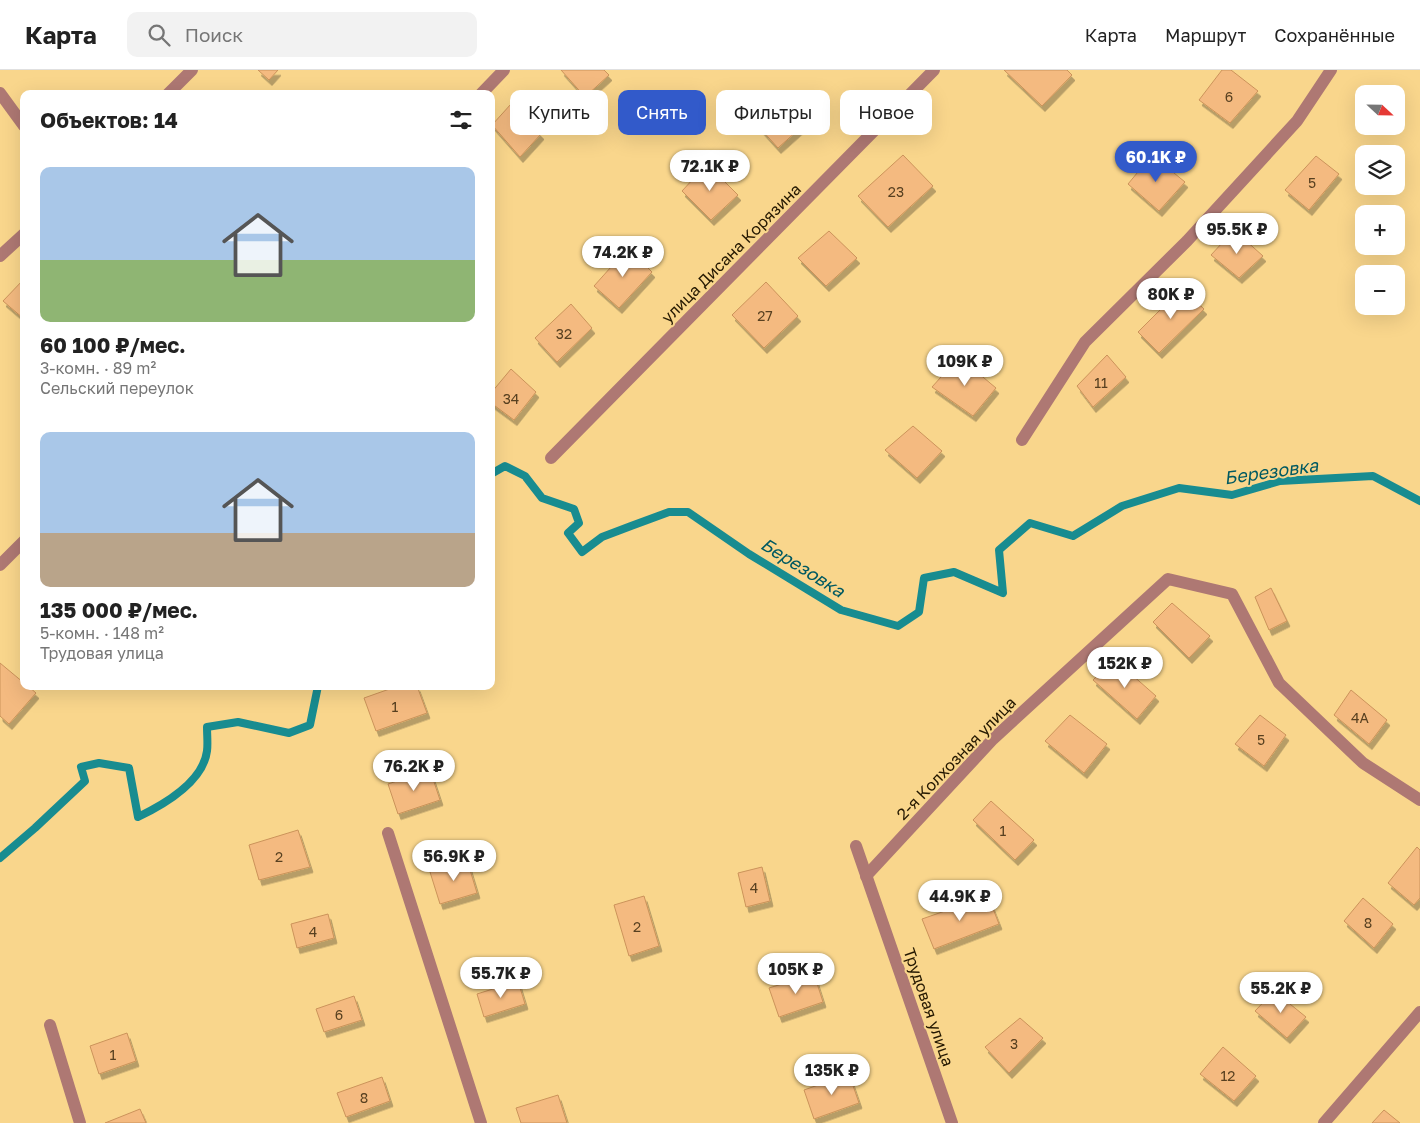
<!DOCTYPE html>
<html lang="ru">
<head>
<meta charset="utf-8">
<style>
  body { margin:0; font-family:"Golos Text",sans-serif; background:#f2f2f2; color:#222; height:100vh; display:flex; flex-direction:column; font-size:19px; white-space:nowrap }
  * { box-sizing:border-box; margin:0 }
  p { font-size:16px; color:#767676 }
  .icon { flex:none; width:28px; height:28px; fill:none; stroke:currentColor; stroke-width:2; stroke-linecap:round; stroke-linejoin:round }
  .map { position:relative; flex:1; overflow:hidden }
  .drawer { position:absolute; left:20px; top:20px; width:475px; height:600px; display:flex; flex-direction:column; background:#fff; border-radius:10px; box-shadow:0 5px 20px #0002 }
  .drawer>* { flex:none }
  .top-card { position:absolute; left:510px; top:20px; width:475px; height:45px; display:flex; gap:10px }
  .needle { width:32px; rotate:112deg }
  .fabs { position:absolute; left:1355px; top:15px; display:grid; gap:10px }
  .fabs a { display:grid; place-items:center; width:50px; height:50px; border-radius:10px; background:#fff; box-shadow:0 5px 20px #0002; font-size:25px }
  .price { position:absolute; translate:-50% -42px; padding:0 11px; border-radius:18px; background:#fff; color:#222; font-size:16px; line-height:32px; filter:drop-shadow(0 1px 2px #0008) }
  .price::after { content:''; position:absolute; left:50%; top:30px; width:15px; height:11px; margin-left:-8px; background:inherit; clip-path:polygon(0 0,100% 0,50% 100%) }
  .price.current { background:#325aca; color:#fff }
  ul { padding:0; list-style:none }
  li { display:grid; align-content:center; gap:10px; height:265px; padding:0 20px }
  li span { display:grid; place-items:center; height:155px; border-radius:10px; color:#555 }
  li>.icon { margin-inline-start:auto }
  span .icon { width:90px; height:90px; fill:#fffc; stroke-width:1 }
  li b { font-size:21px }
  h2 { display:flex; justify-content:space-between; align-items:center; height:60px; padding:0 20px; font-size:21px }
  .chip { padding:0 18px; border-radius:10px; background:#fff; box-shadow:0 5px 20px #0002; font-size:18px; line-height:45px }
  .chip.current { background:#325aca; color:#fff }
  header { display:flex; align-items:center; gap:30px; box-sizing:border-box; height:70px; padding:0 25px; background:#fff; border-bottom:1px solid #e0e0e0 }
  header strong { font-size:24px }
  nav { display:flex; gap:28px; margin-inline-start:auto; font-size:18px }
  .search { width:350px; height:45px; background:#f2f2f2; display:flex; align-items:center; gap:12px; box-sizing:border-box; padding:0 18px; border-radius:10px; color:#767676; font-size:19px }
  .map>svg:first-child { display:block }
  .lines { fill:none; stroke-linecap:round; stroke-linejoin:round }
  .stream { stroke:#188c90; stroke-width:8 }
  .building { fill:#f4ba80; stroke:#cb935a; filter:url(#shadow) }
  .street { stroke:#ae7873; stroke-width:12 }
  .labels { text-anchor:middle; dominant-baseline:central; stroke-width:4; stroke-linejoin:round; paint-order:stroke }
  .number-label { font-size:14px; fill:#584020 }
  .street-label { font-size:16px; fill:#241800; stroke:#f9d68c }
  .water-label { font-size:18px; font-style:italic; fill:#005961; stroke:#f9d68c }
</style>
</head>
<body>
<header>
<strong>Карта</strong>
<div class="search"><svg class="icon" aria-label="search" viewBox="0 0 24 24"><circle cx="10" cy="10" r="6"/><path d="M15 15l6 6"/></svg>Поиск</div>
<nav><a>Карта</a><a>Маршрут</a><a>Сохранённые</a></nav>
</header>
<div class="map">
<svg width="1420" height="1053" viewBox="0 0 1420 1053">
  <defs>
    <filter id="shadow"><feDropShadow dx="3" dy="5.5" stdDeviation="0" flood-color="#0004"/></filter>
  </defs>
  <rect width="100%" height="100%" fill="#f9d68c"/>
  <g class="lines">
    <g class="stream">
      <polyline points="491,404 505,396 525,406 542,428 574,439 579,453 568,463 582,482 602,467 631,456 669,442 688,442 749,484 841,540 898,556 919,542 924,508 954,502 1003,523 999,480 1030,453 1073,466 1122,436 1179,418 1232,425 1280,411 1373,406 1420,431"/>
      <path d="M 0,788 L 35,758 L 85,711 L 81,697 L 99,693 L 129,698 L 138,747 C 163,735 203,712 207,681 C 208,674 207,665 207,657 L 238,652 L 289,663 L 310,655 L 318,616"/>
    </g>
  </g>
  <g class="building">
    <polygon points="258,0 278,0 269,10"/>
    <polygon points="561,0 604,0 609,5 585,27"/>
    <polygon points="1004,0 1067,0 1072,5 1042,36"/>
    <polygon points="1222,0 1231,0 1258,21 1230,53 1199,30"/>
    <polygon points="775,21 807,52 778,78 750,47"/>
    <polygon points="511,34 541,64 520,87 492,55"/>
    <polygon points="903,85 933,116 888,157 858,126"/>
    <polygon points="1152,85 1185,112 1159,141 1128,114"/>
    <polygon points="1316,86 1339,104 1309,140 1285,120"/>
    <polygon points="707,94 738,125 711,150 682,121"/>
    <polygon points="1234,160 1263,186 1239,208 1211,185"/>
    <polygon points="829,161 857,188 826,216 798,188"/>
    <polygon points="628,178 652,202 619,238 594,216"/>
    <polygon points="24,209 24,249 3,231"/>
    <polygon points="766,212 798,246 764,278 732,245"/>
    <polygon points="1182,218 1204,239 1159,283 1138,262"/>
    <polygon points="571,234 592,258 557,292 535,268"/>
    <polygon points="1107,285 1126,307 1093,337 1077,316"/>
    <polygon points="959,287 996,318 973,346 932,317"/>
    <polygon points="511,299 536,322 514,350 491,333 491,323"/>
    <polygon points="913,356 942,381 917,408 885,380"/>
    <polygon points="1271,518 1287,551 1269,560 1255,527"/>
    <polygon points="1172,533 1210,566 1189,588 1153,552"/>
    <polygon points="1114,589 1156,626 1137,649 1093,610"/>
    <polygon points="0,593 24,613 24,616 28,616 36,623 9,654 0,646"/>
    <polygon points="398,616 417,616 427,643 376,661 364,628"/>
    <polygon points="1351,620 1387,650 1369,674 1334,645"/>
    <polygon points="1070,645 1107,674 1084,703 1045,671"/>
    <polygon points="1260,645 1286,665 1264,696 1235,674"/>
    <polygon points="430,700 440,730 398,744 388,714"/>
    <polygon points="991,731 1034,770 1015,790 973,750"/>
    <polygon points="298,760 310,797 259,810 249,775"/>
    <polygon points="1417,777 1420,780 1420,828 1414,835 1388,813"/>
    <polygon points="467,790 477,823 440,834 430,802"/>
    <polygon points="762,797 770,831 746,837 738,803"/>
    <polygon points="644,826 659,876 629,886 614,835"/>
    <polygon points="988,826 999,854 934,879 922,849"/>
    <polygon points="1363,828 1393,854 1374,878 1344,851"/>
    <polygon points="328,844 334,868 297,878 291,854"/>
    <polygon points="814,904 823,932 779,947 769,918"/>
    <polygon points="518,911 525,934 484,947 477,924"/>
    <polygon points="1274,921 1306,947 1287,968 1255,941"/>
    <polygon points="354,926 362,950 324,962 316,939"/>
    <polygon points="1020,948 1043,968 1009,1003 985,977"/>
    <polygon points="127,963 136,991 99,1004 90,976"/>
    <polygon points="1223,977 1256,1006 1234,1031 1200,1004"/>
    <polygon points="849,1004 859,1033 814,1049 804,1020"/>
    <polygon points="382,1007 390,1031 346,1047 337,1023"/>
    <polygon points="558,1025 567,1053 521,1053 516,1038"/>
    <polygon points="140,1039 146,1053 105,1053"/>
    <polygon points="1384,1040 1400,1053 1372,1053"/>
  </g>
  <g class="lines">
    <g class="street">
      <polyline points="0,23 24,56"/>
      <polyline points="168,24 192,0"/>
      <polyline points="481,24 504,0"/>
      <polyline points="0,186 24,164"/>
      <polyline points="1022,370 1085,272 1187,171 1297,51 1331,0"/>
      <polyline points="551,388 934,0"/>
      <polyline points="0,495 24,471"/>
      <polyline points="388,763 481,1053"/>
      <polyline points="856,776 952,1053"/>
      <polyline points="866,806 993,669 1168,509 1232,524 1279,613 1363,693 1420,730"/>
      <polyline points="50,955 80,1053"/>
      <polyline points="1324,1053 1420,942"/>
    </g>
  </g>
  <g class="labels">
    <g class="number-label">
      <text x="1229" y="26">6</text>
      <text x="1312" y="112">5</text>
      <text x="896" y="121">23</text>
      <text x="765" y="245">27</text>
      <text x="564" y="263">32</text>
      <text x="1101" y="312">11</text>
      <text x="511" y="328">34</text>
      <text x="395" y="636">1</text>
      <text x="1360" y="647">4А</text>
      <text x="1261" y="669">5</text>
      <text x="1003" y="760">1</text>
      <text x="279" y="786">2</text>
      <text x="754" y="817">4</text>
      <text x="1368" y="852">8</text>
      <text x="637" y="856">2</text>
      <text x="313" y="861">4</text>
      <text x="339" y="944">6</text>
      <text x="1014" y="973">3</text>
      <text x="113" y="984">1</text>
      <text x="1228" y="1005">12</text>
      <text x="364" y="1027">8</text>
    </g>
    <g class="street-label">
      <text transform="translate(731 183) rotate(-45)">улица Дисана Корязина</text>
      <text transform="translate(956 688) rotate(-46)">2-я Колхозная улица</text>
      <text transform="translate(929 937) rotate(71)">Трудовая улица</text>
    </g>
    <g class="water-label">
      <text transform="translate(1271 401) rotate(-8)">Березовка</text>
      <text transform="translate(803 497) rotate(32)">Березовка</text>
    </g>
  </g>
</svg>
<div class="fabs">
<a><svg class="needle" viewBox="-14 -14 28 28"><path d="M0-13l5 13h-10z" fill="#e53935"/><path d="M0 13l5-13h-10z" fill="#767676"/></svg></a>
<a><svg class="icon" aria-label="layers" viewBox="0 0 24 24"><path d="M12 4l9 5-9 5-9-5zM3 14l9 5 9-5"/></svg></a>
<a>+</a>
<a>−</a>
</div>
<b class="price current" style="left:1156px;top:113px">60.1K ₽</b>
<b class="price" style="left:710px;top:122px">72.1K ₽</b>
<b class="price" style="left:1237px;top:185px">95.5K ₽</b>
<b class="price" style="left:623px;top:208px">74.2K ₽</b>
<b class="price" style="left:1171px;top:250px">80K ₽</b>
<b class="price" style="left:965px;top:317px">109K ₽</b>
<b class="price" style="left:1125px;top:619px">152K ₽</b>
<b class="price" style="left:414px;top:722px">76.2K ₽</b>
<b class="price" style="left:454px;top:812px">56.9K ₽</b>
<b class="price" style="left:960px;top:852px">44.9K ₽</b>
<b class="price" style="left:796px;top:925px">105K ₽</b>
<b class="price" style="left:501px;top:929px">55.7K ₽</b>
<b class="price" style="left:1281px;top:944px">55.2K ₽</b>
<b class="price" style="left:832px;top:1026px">135K ₽</b>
<div class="top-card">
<a class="chip">Купить</a>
<a class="chip current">Снять</a>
<a class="chip">Фильтры</a>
<a class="chip">Новое</a>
</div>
<section class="drawer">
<h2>Объектов: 14<svg class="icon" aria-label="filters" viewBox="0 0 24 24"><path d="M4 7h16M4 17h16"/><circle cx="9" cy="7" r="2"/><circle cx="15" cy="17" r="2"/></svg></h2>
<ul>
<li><span style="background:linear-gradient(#a9c7e8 60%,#8fb573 0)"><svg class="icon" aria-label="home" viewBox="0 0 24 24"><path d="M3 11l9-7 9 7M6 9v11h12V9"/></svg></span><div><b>60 100 ₽/мес.</b><p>3-комн. · 89 m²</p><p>Сельский переулок</p></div></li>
<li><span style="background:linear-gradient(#a9c7e8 65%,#b9a48a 0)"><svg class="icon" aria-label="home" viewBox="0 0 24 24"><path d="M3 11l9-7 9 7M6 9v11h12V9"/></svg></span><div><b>135 000 ₽/мес.</b><p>5-комн. · 148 m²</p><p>Трудовая улица</p></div></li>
</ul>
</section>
</div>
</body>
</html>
